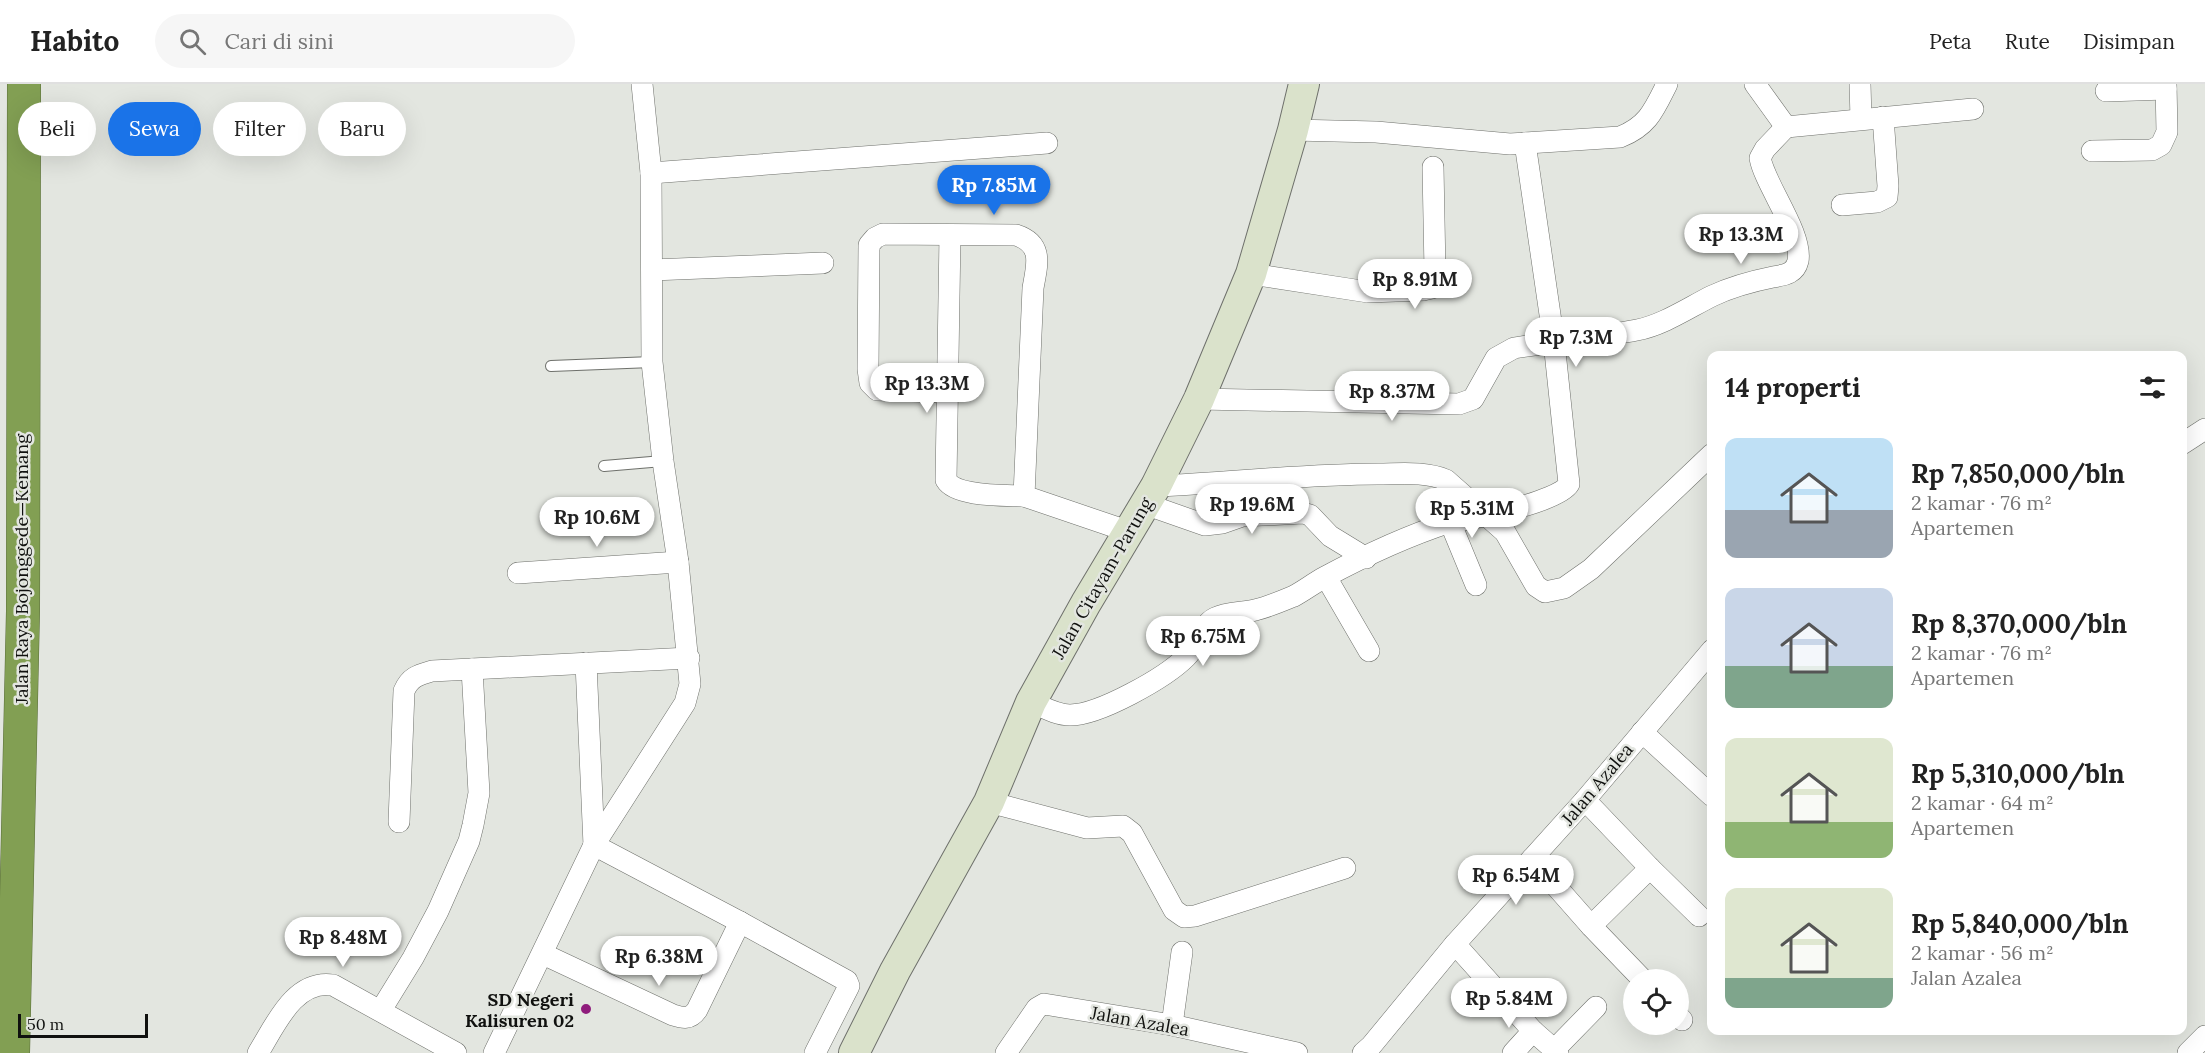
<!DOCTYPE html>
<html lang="id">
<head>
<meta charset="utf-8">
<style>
  body { margin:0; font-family:Lora,serif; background:#f6f6f6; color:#222; height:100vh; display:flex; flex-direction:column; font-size:22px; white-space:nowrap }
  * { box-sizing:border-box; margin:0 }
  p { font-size:20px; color:#767676 }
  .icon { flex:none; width:33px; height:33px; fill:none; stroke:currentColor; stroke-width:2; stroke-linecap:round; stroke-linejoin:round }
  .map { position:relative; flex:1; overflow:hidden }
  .details { position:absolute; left:1707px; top:267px; width:480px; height:684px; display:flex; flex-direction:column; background:#fff; border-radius:12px; box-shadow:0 6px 24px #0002 }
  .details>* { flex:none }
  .banner { position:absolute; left:18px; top:18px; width:570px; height:54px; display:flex; gap:12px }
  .fabs { position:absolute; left:1623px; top:885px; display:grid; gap:12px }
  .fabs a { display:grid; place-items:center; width:66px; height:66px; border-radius:50%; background:#fff; box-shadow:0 6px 24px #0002; font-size:30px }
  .scale { position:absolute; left:18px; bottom:15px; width:130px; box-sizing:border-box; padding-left:6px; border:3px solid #10110f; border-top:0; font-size:16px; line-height:21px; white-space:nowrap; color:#10110f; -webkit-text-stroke:4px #e3e6e0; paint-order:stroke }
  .price { position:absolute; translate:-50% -51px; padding:0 14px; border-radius:21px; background:#fff; color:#222; font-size:20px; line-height:39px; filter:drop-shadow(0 2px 3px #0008) }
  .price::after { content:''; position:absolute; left:50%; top:36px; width:18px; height:14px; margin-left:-9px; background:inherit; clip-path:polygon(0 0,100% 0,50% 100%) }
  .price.selected { background:#1a73e8; color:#fff }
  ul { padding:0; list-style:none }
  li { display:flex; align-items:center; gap:18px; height:150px; padding:0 18px }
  li span { display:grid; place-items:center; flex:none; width:168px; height:120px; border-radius:12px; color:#555 }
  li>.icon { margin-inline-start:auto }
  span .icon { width:72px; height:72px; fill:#fffc; stroke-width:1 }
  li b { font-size:26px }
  h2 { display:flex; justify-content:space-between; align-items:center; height:72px; padding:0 18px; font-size:26px }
  .pill { padding:0 21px; border-radius:27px; background:#fff; box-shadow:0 6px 24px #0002; font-size:21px; line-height:54px }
  .pill.selected { background:#1a73e8; color:#fff }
  header { display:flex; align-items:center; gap:36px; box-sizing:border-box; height:84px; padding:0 30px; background:#fff; border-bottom:2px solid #e0e0e0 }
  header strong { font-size:28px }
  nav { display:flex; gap:33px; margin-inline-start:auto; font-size:21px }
  .search { width:420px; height:54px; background:#f6f6f6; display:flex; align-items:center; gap:15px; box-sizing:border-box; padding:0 21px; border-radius:33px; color:#767676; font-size:22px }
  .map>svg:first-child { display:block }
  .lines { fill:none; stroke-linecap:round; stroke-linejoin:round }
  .lane-casing { stroke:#6e706b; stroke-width:12 }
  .street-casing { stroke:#6e706b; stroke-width:22 }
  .secondary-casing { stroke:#6e706b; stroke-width:32 }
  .highway-casing { stroke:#5a6d3b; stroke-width:34 }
  .lane { stroke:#fff; stroke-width:10 }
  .street { stroke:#fff; stroke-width:21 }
  .secondary { stroke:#dae2cb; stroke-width:30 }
  .highway { stroke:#829f53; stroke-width:33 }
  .poi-dot { fill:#8f1c7c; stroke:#e3e6e0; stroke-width:2 }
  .labels { text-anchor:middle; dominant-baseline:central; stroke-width:5; stroke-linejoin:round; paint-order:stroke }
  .street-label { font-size:18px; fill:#10110f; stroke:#e3e6e0 }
  .poi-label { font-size:18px; font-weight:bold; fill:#10110f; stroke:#e3e6e0; text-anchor:end }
</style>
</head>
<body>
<header>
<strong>Habito</strong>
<div class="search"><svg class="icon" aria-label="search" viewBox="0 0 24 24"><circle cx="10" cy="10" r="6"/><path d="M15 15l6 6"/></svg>Cari di sini</div>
<nav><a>Peta</a><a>Rute</a><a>Disimpan</a></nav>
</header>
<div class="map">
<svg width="2205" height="969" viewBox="0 0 2205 969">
  <rect width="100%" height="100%" fill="#e3e6e0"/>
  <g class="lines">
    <g class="lane-casing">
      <g id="lane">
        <polyline points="551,282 652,278"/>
        <polyline points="604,382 663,377"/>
      </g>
    </g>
    <g class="street-casing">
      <g id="street">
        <polyline points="1755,0 1786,43 1973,25"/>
        <polyline points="1860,0 1861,35"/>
        <polyline points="2106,7 2166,5"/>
        <path d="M 1293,46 L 1376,48 L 1510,60 L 1620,53 C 1648,42 1654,26 1667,0"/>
        <polyline points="2092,67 2152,66 2161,61 2167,48 2166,0"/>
        <polyline points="651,89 1047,59"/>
        <polyline points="1842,121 1877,118 1887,113 1888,102 1883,33"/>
        <path d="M 950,152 L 946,396 C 956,413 1005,411 1024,412"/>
        <polyline points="652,186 823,179"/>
        <polyline points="1251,190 1368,208 1423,206 1432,204 1435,187 1433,83"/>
        <path d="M 947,308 L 877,306 L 870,299 L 868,285 L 869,161 L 875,154 L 883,150 L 1016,151 C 1044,160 1037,181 1033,204 L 1024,412 L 1130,448"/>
        <path d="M 1199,315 L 1459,320 L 1473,315 L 1496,274 L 1514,264 C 1555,257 1596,254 1637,246 C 1663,241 1688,224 1712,212 C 1731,203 1753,197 1773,193 C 1784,191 1795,190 1798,177 C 1803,150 1765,101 1760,74 L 1765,65 L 1786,43"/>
        <polyline points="2182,360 2205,345"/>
        <path d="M 1156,402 C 1230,399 1304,390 1378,390 C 1400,390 1425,387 1446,396 L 1505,448 L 1536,502 L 1545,508 L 1564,504 L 1591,485 L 1712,370"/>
        <polyline points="1145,420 1205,441 1222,439 1242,432 1303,429 1310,431 1330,452 1366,474"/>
        <path d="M 1450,438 C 1473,435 1559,418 1569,400 L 1554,258 L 1525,59"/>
        <polyline points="518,489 678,478"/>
        <polyline points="1326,493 1369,567"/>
        <polyline points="586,579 594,761"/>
        <path d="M 1031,618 C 1043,623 1056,631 1070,631 C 1099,631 1165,594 1186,573 C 1199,560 1201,541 1215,534 C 1227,528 1243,529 1255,526 C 1268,523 1282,517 1294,512 C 1305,506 1314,499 1325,493 C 1364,472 1407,452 1450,438 L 1476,501"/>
        <polyline points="1642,648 1712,712"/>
        <polyline points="1585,716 1650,784 1699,832"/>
        <polyline points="989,718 1087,744 1123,742 1132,749 1174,826 1184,833 1195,832 1345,784"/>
        <path d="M 399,738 L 404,607 C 410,593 418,591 432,587 L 689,574"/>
        <polyline points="594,761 685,619 690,600 678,478 663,377 652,278 651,89 642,0"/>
        <polyline points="1532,775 1591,842 1643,896"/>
        <polyline points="1591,842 1650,784"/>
        <polyline points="1455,860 1533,947 1558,969"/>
        <path d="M 543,870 L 673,931 C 683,934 690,936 697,926 L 740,838"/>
        <polyline points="381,926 413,874 438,827 469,757 473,741 479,709 472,585"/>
        <polyline points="1678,932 1682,936"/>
        <polyline points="1172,941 1182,868"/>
        <polyline points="1554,966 1596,923"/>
        <path d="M 258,969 C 275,942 294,895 333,901 L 456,969"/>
        <polyline points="494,969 594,761 740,838 847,897 849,902 815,969"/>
        <polyline points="1006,969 1037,924 1044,920 1172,941 1297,969"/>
        <polyline points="1363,969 1371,962 1455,860 1585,716 1712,566"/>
        <polyline points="1513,969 1533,947"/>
        <polyline points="2188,969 2205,952"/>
      </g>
    </g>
    <g class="secondary-casing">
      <polyline id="secondary" points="854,969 895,887 989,718 1031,618 1086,519 1156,402 1199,315 1251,190 1293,46 1304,0"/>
    </g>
    <g class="highway-casing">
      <polyline id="highway" points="13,969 23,527 24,0"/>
    </g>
    <use href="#lane" class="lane"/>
    <use href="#street" class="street"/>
    <use href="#secondary" class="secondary"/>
    <use href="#highway" class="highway"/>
  </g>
  <circle class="poi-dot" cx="586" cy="925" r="6"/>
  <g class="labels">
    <g class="street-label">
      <text transform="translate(21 485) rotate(-90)">Jalan Raya Bojonggede—Kemang</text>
      <text transform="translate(1102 494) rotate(-60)">Jalan Citayam-Parung</text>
      <text transform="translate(1597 700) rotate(-50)">Jalan Azalea</text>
      <text transform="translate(1140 937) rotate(10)">Jalan Azalea</text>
    </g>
    <g class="poi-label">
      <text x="574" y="915">SD Negeri<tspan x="574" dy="21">Kalisuren 02</tspan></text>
    </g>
  </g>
</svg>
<div class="fabs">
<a><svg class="icon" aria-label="locate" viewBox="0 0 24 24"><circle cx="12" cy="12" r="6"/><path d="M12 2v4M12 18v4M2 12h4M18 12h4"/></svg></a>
</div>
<div class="scale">50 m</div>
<b class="price selected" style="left:994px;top:132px">Rp 7.85M</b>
<b class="price" style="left:1741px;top:181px">Rp 13.3M</b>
<b class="price" style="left:1415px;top:226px">Rp 8.91M</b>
<b class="price" style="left:1576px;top:284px">Rp 7.3M</b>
<b class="price" style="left:927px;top:330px">Rp 13.3M</b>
<b class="price" style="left:1392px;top:338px">Rp 8.37M</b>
<b class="price" style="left:1252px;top:451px">Rp 19.6M</b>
<b class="price" style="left:1472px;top:455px">Rp 5.31M</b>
<b class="price" style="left:597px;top:464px">Rp 10.6M</b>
<b class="price" style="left:1203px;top:583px">Rp 6.75M</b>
<b class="price" style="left:1516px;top:822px">Rp 6.54M</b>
<b class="price" style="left:343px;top:884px">Rp 8.48M</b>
<b class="price" style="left:659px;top:903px">Rp 6.38M</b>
<b class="price" style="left:1509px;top:945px">Rp 5.84M</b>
<div class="banner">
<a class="pill">Beli</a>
<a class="pill selected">Sewa</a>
<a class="pill">Filter</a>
<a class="pill">Baru</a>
</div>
<section class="details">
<h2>14 properti<svg class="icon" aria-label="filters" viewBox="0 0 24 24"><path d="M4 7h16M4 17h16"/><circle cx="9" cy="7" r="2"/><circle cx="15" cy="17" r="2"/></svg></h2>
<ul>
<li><span style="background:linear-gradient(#bfe0f5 60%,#9aa5b1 0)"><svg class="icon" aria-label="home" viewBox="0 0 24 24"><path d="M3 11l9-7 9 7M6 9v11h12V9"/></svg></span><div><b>Rp 7,850,000/bln</b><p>2 kamar · 76 m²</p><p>Apartemen</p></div></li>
<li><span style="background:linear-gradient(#c9d6e8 65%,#7fa58c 0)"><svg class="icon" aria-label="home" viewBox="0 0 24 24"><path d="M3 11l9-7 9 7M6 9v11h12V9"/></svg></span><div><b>Rp 8,370,000/bln</b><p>2 kamar · 76 m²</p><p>Apartemen</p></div></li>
<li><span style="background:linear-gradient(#dfe7d0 70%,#8fb573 0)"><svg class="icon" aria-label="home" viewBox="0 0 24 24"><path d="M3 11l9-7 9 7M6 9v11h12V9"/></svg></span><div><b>Rp 5,310,000/bln</b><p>2 kamar · 64 m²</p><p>Apartemen</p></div></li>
<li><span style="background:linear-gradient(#dfe7d0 75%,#7fa58c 0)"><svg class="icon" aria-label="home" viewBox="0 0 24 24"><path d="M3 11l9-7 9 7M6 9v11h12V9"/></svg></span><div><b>Rp 5,840,000/bln</b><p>2 kamar · 56 m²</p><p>Jalan Azalea</p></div></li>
</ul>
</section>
</div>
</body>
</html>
